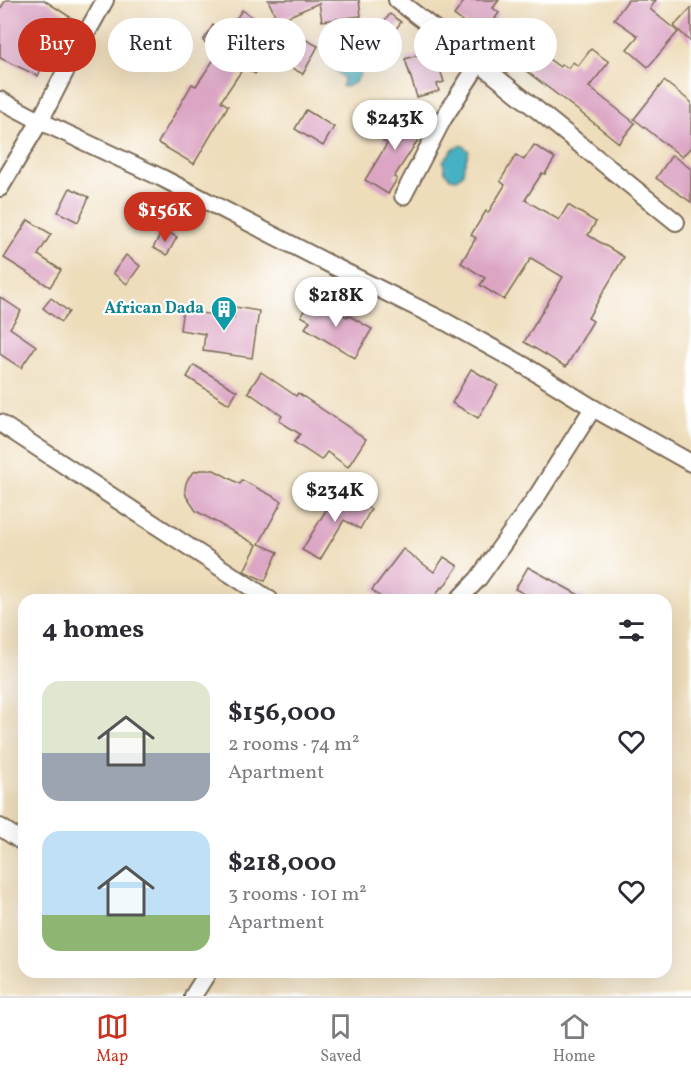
<!DOCTYPE html>
<html lang="en">
<head>
<meta charset="utf-8">
<style>
  body { margin:0; font-family:Vollkorn,serif; background:#f7f7f7; color:#2b2b33; height:100vh; display:flex; flex-direction:column; font-size:22px; white-space:nowrap }
  * { box-sizing:border-box; margin:0 }
  p { font-size:20px; color:#7c7c81 }
  .icon { flex:none; width:33px; height:33px; fill:none; stroke:currentColor; stroke-width:2; stroke-linecap:round; stroke-linejoin:round }
  .map { position:relative; flex:1; overflow:hidden }
  .sheet { position:absolute; left:18px; top:594px; width:654px; height:384px; display:flex; flex-direction:column; background:#fff; border-radius:18px; box-shadow:0 6px 24px #0002 }
  .sheet>* { flex:none }
  .guide { position:absolute; left:18px; top:18px; width:656px; height:54px; display:flex; gap:12px }
  .price { position:absolute; translate:-50% -51px; padding:0 14px; border-radius:21px; background:#fff; color:#222; font-size:20px; line-height:39px; filter:drop-shadow(0 2px 3px #0008) }
  .price::after { content:''; position:absolute; left:50%; top:36px; width:18px; height:14px; margin-left:-9px; background:inherit; clip-path:polygon(0 0,100% 0,50% 100%) }
  .price.active { background:#c8321e; color:#fff }
  ul { padding:0; list-style:none }
  li { display:flex; align-items:center; gap:18px; height:150px; padding:0 24px }
  li span { display:grid; place-items:center; flex:none; width:168px; height:120px; border-radius:18px; color:#555 }
  li>.icon { margin-inline-start:auto }
  span .icon { width:72px; height:72px; fill:#fffc; stroke-width:1 }
  li b { font-size:26px }
  h2 { display:flex; justify-content:space-between; align-items:center; height:72px; padding:0 24px; font-size:26px }
  .pill { padding:0 21px; border-radius:27px; background:#fff; box-shadow:0 6px 24px #0002; font-size:21px; line-height:54px }
  .pill.active { background:#c8321e; color:#fff }
  .menu { display:flex; justify-content:space-around; align-items:center; height:84px; border-top:2px solid #e1e1e2; background:#fff; font-size:16px; color:#7c7c81 }
  .menu a { display:grid; justify-items:center; gap:3px }
  .menu .active { color:#c8321e }
  .map>svg:first-child { display:block }
  .water { fill:#45b1c3; stroke:#406e70; stroke-width:1.5 }
  .building { fill:#dca5c4 }
  .lines { fill:none; stroke-linecap:round; stroke-linejoin:round }
  .minor-casing { stroke:#7a6955; stroke-width:20 }
  .minor { stroke:#fff; stroke-width:16 }
  .labels { text-anchor:middle; dominant-baseline:central; stroke-width:4.5; stroke-linejoin:round; paint-order:stroke }
  .culture-label { font-size:16px; font-weight:bold; fill:#0d838f; stroke:#fff; text-anchor:end }
</style>
</head>
<body>
<div class="map">
<svg width="691" height="996" viewBox="0 0 691 996">
  <rect width="100%" height="100%" fill="#fff"/>
  <filter id="ink" filterUnits="userSpaceOnUse"><feTurbulence type="fractalNoise" baseFrequency=".0167" numOctaves="2"/><feDisplacementMap in="SourceGraphic" scale="12" xChannelSelector="R" yChannelSelector="G"/><feConvolveMatrix kernelMatrix="1 2 1 2 8 2 1 2 1" color-interpolation-filters="sRGB"/></filter>
  <filter id="wash" filterUnits="userSpaceOnUse"><feTurbulence type="fractalNoise" baseFrequency=".008" numOctaves="4" result="noise"/><feDisplacementMap in="SourceGraphic" scale="24" xChannelSelector="R" yChannelSelector="G"/><feGaussianBlur stdDeviation="1.35" result="paint"/><feColorMatrix in="noise" values="0 0 0 0 0 0 0 0 0 0 0 0 0 0 0 0 0 1.4 0 .05"/><feComposite in="paint" operator="in"/></filter>
  <g filter="url(#wash)">
    <rect width="100%" height="100%" fill="#edb"/>
    <g class="water">
      <path d="M 349,54 L 357,56 C 365,69 360,85 343,87 L 342,85 L 344,79 L 332,66 L 333,62 L 337,60 L 342,61 Z"/>
      <polygon points="462,145 469,151 464,166 463,174 457,179 450,178 445,172 443,161 454,148"/>
    </g>
    <g id="blocks">
      <g class="building">
        <polygon points="6,0 44,0 73,19 56,45 53,43 38,76 0,58 0,9"/>
        <polygon points="268,0 359,0 361,16 322,21 319,3 278,21"/>
        <polygon points="465,0 499,0 493,8 499,13 495,18 513,31 500,49 454,15"/>
        <polygon points="628,0 656,0 650,9 678,32 648,67 627,49 638,36 614,19"/>
        <polygon points="691,8 691,42 674,26"/>
        <polygon points="242,10 287,40 281,27 318,46 303,74 267,55 255,74 244,67 221,101 228,106 194,164 158,143 192,84 196,86 219,52 203,41 213,25 226,34"/>
        <polygon points="390,14 401,22 383,47 371,38"/>
        <polygon points="591,49 609,62 589,87 635,123 619,143 580,112 525,70 539,52 560,67 562,64 568,68 573,62 578,66"/>
        <polygon points="434,50 444,82 437,84 439,91 417,97 405,59"/>
        <polygon points="664,81 691,102 691,147 682,157 634,119"/>
        <polygon points="402,108 420,120 420,125 413,137 418,140 394,177 397,179 388,194 365,180 387,144 382,140"/>
        <polygon points="306,110 334,127 323,146 295,129"/>
        <polygon points="534,145 555,158 545,174 542,173 525,200 559,220 568,205 596,222 588,235 624,257 588,318 593,321 566,367 524,342 563,277 531,258 504,300 480,285 485,278 461,263 476,238 471,235 486,211 488,213 505,185 500,181 516,155 524,160"/>
        <polygon points="672,155 691,169 691,202 656,178"/>
        <polygon points="70,188 89,197 78,222 58,212"/>
        <polygon points="28,220 51,234 38,255 61,270 50,287 4,258"/>
        <polygon points="163,230 177,237 167,255 153,248"/>
        <polygon points="126,255 140,266 127,284 113,273"/>
        <polygon points="0,297 21,311 10,328 36,346 21,368 0,354"/>
        <polygon points="51,298 69,312 61,322 43,308"/>
        <polygon points="309,302 318,307 321,302 347,317 348,315 372,329 355,358 305,328 310,321 301,316"/>
        <polygon points="235,307 259,311 252,358 203,351 205,334 180,330 183,308 201,310 200,313 234,318"/>
        <polygon points="194,365 237,391 229,404 187,377"/>
        <polygon points="471,369 498,385 478,418 452,403"/>
        <polygon points="261,372 296,396 298,393 366,439 348,467 327,452 321,460 294,442 300,434 279,421 282,416 248,392"/>
        <polygon points="200,470 214,470 240,484 242,480 282,501 259,544 278,552 265,581 244,571 257,545 196,511 186,496 185,489 186,483 189,477 194,472"/>
        <polygon points="338,490 371,509 360,529 344,520 320,560 302,550"/>
        <polygon points="403,549 434,572 444,557 458,566 443,588 441,587 433,600 384,600 372,590"/>
        <polygon points="528,567 588,600 536,600 515,589"/>
      </g>
    </g>
  </g>
  <g filter="url(#ink)">
    <use href="#blocks" fill-opacity="0" stroke="#7a6955" stroke-width="1.5"/>
    <g class="lines">
      <g class="minor-casing">
        <g id="minor">
          <polyline points="105,0 67,68 40,121 162,178 345,272 446,322 525,366 593,408 537,496 478,579 458,600"/>
          <polyline points="397,0 479,63 676,222"/>
          <polyline points="0,100 40,121 0,188"/>
          <polyline points="403,196 443,119 479,63"/>
          <polyline points="593,408 691,463"/>
          <polyline points="0,423 270,600"/>
          <polyline points="0,827 24,843"/>
          <polyline points="193,996 208,972"/>
        </g>
      </g>
      <use href="#minor" class="minor"/>
    </g>
  </g>
  <defs>
    <g id="building-pin" transform="scale(1.35)"><path d="M0 17L-7.5 6A9.5 9.5 0 1 1 7.5 6Z" fill="#0f9aa8" stroke="#fff"/><path d="M-4-6H4V6H1V3H-1V6H-4ZM-2.5-4.3h1.7v1.8h-1.7ZM.8-4.3h1.7v1.8H.8ZM-2.5-1h1.7V.8h-1.7ZM.8-1h1.7V.8H.8Z" fill="#fff"/></g>
  </defs>
  <g fill-rule="evenodd">
    <use href="#building-pin" x="224" y="309"/>
  </g>
  <g class="labels">
    <g class="culture-label">
      <text x="204" y="309">African Dada</text>
    </g>
  </g>
</svg>
<b class="price" style="left:395px;top:151px">$243K</b>
<b class="price active" style="left:165px;top:243px">$156K</b>
<b class="price" style="left:336px;top:328px">$218K</b>
<b class="price" style="left:335px;top:523px">$234K</b>
<div class="guide">
<a class="pill active">Buy</a>
<a class="pill">Rent</a>
<a class="pill">Filters</a>
<a class="pill">New</a>
<a class="pill">Apartment</a>
</div>
<section class="sheet">
<h2>4 homes<svg class="icon" aria-label="filters" viewBox="0 0 24 24"><path d="M4 7h16M4 17h16"/><circle cx="9" cy="7" r="2"/><circle cx="15" cy="17" r="2"/></svg></h2>
<ul>
<li><span style="background:linear-gradient(#dfe7d0 60%,#9aa5b1 0)"><svg class="icon" aria-label="home" viewBox="0 0 24 24"><path d="M3 11l9-7 9 7M6 9v11h12V9"/></svg></span><div><b>$156,000</b><p>2 rooms · 74 m²</p><p>Apartment</p></div><svg class="icon" aria-label="heart" viewBox="0 0 24 24"><path d="M12 20l-8-8c-3-5 5-10 8-4 3-6 11-1 8 4z"/></svg></li>
<li><span style="background:linear-gradient(#bfe0f5 70%,#8fb573 0)"><svg class="icon" aria-label="home" viewBox="0 0 24 24"><path d="M3 11l9-7 9 7M6 9v11h12V9"/></svg></span><div><b>$218,000</b><p>3 rooms · 101 m²</p><p>Apartment</p></div><svg class="icon" aria-label="heart" viewBox="0 0 24 24"><path d="M12 20l-8-8c-3-5 5-10 8-4 3-6 11-1 8 4z"/></svg></li>
</ul>
</section>
</div>
<nav class="menu">
<a class="active"><svg class="icon" aria-label="map" viewBox="0 0 24 24"><path d="M3 6l6-2 6 2 6-2v14l-6 2-6-2-6 2zM9 4v14M15 6v14"/></svg>Map</a>
<a><svg class="icon" aria-label="saved" viewBox="0 0 24 24"><path d="M7 4h10v16l-5-4-5 4z"/></svg>Saved</a>
<a><svg class="icon" aria-label="home" viewBox="0 0 24 24"><path d="M3 11l9-7 9 7M6 9v11h12V9"/></svg>Home</a>
</nav>
</body>
</html>
